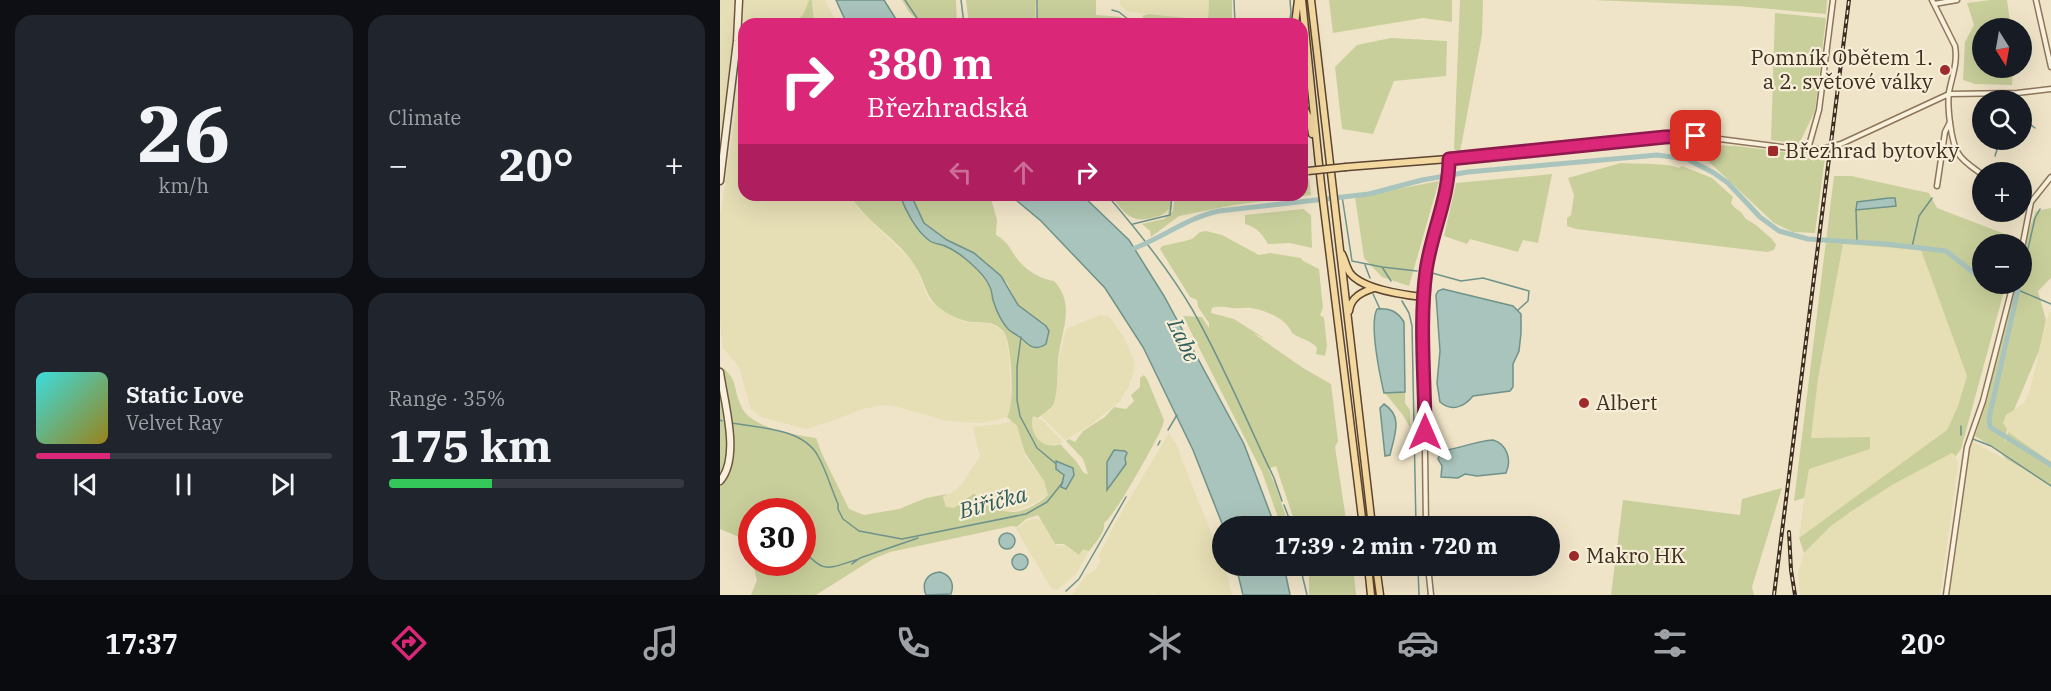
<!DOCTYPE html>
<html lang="en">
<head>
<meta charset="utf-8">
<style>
	:root { --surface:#171b24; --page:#20242c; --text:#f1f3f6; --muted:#9ea1a6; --line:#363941; --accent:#db2777 }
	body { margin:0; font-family:"IBM Plex Serif",serif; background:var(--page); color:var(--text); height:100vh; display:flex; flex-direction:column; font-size:22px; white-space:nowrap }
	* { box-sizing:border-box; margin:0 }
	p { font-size:20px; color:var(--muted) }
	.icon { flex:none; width:33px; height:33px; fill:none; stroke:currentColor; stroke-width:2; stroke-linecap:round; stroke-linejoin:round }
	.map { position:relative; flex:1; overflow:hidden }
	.details { display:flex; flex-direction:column; gap:15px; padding:15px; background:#0d0f14; width:720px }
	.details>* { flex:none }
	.top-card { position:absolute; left:18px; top:18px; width:570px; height:183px; border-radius:18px; box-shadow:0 6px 24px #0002; background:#db2777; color:#fff; overflow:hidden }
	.needle { width:39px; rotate:169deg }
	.controls { position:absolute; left:1252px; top:18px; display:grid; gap:12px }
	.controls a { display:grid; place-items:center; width:60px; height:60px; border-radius:50%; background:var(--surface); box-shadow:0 6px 24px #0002; font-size:30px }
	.speed { position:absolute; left:18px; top:498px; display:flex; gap:12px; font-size:30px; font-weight:700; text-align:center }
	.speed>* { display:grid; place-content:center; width:78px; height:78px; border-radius:50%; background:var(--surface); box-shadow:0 6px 24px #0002; line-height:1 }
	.speed .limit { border:9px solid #d22; background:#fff; color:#111 }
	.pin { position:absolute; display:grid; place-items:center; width:51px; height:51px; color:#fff; margin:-26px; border-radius:12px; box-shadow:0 3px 9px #0006 }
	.me { position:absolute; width:66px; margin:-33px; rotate:0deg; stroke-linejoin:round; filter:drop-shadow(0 0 4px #0008) }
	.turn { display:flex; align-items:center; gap:21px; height:126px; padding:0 30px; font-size:27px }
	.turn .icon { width:78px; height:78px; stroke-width:2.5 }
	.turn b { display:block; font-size:42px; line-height:51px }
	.lanes { display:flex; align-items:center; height:57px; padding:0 30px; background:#0003; justify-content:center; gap:30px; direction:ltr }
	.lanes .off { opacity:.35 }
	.big { font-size:45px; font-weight:800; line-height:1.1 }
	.details .widget { flex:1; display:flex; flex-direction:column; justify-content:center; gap:9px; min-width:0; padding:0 21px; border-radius:18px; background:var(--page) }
	.details .dial { align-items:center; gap:0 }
	.dial b { font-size:78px; line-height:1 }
	.song { display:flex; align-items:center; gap:18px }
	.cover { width:72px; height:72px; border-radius:9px; background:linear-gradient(135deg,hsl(180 70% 55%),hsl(50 70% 35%)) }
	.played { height:6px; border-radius:3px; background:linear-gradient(90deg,var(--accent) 25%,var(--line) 25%) }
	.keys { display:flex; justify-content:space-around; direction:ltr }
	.heat { display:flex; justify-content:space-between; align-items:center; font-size:33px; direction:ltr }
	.charge { height:9px; border-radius:4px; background:linear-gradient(90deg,#34c759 35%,var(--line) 0) }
	.details .tiles { flex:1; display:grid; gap:15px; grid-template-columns:repeat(2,1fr) }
	.trip { position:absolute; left:492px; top:516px; width:348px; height:60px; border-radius:30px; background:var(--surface); box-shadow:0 6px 24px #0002; font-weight:800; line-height:60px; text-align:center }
	.tabs { display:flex; height:96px; justify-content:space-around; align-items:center; background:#090b0e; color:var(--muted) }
	.tabs .icon { width:42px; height:42px }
	.tabs .on { color:var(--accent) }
	.tabs b { font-size:27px; color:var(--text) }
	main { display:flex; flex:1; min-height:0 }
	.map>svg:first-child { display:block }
	.farmland { fill:#e6deb5 }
	.green { fill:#c9cf9b; fill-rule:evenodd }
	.water { fill:#a9c4bc; stroke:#6f938a; stroke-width:1.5 }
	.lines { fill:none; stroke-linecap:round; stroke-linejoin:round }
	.stream { stroke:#6f938a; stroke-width:1.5 }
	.canal { stroke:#a9c4bc; stroke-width:5 }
	.street-casing { stroke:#8d765c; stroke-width:7 }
	.secondary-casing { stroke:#6f573f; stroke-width:9 }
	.primary-casing { stroke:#5b4430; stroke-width:9 }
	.street { stroke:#faf1dc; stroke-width:4 }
	.secondary { stroke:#faf1dc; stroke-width:6 }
	.primary { stroke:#f3d9a0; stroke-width:6 }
	.rail-casing { stroke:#3d2e20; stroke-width:4 }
	.rail { stroke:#f7eed8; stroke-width:1.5; stroke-dasharray:4.5; stroke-linecap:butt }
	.primary-bridge-casing { stroke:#5b4430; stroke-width:9; stroke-linecap:butt }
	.primary-bridge { stroke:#f3d9a0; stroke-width:6 }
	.route-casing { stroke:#8e194d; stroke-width:15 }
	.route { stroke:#db2777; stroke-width:10 }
	.poi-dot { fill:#9e2a2b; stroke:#f7eed8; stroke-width:2 }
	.labels { text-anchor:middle; stroke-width:4.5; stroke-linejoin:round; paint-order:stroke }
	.poi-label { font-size:21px; fill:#3d2e20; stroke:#f7eed8; text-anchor:start }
	.water-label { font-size:22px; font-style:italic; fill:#2f5d5a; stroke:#f7eed8 }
</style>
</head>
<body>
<main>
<section class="details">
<div class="tiles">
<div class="widget dial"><b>26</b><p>km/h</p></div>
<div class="widget"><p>Climate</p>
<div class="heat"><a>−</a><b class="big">20°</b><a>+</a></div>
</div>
<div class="widget">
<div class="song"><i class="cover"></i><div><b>Static Love</b><p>Velvet Ray</p></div></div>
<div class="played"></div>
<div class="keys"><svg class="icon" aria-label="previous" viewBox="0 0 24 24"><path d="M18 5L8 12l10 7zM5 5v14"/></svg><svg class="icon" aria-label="pause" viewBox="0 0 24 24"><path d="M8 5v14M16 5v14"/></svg><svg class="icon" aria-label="next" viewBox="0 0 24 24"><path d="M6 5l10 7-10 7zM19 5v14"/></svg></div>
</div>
<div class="widget"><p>Range · 35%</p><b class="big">175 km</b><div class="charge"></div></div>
</div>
</section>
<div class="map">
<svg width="1331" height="595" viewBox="0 0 1331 595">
	<rect width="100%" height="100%" fill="#f0e4c8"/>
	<path class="farmland" d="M 0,0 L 15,0 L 15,4 L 14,37 L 0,143 Z
		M 23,0 L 89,0 L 83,15 L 73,24 L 24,24 L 24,45 Z
		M 92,0 L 105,0 L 117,24 L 94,24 Z
		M 400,0 L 489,0 L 488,20 L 409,12 L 400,6 Z
		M 24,57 L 24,195 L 130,195 L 138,209 L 188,257 L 196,267 L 209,300 L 215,305 L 235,318 L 245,322 L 266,323 L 275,326 L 285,333 L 289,354 L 291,411 L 289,416 L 278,420 L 259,423 L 227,421 L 178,407 L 163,405 L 143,409 L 106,423 L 86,429 L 41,417 L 31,409 L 19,367 L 3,348 L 0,322 L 0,216 Z
		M 1123,244 L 1201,250 L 1247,376 L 1238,406 L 1227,430 L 1079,538 L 1088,469 L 1150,437 L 1091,438 L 1098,379 Z
		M 1329,312 L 1331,312 L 1331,462 L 1298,439 L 1288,432 L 1283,423 L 1286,415 L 1304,403 L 1309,393 Z
		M 380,315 L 387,316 L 391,319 L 403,336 L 415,362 L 413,375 L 408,388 L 400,401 L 372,424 L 345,440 L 320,415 L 330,410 L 335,400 L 339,359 L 346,329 Z
		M 313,416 L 322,420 L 343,442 L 330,446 L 322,444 L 313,432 L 311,424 Z
		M 292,421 L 299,429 L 305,456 L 324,481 L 328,495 L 313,504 L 287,513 L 277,503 L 265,506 L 256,493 L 253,492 L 236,507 L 231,509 L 226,507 L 223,500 L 225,495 L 233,492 L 242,484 L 260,456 L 253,427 L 281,424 Z
		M 449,433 L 459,449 L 460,455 L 502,560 L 502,566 L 505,566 L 512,595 L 436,595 L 428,590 L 434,595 L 352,595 L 366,575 L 375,570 L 378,566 L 381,560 L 378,557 L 394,525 Z
		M 1252,441 L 1331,485 L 1331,595 L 1228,595 L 1249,442 Z
		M 1232,453 L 1236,456 L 1238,465 L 1220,595 L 1080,595 L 1078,573 L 1084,553 L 1111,526 L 1165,489 Z
		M 317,519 L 321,521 L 335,545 L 346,546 L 359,555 L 363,548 L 369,551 L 356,574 L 337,590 L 331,588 L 328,583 L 296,529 L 309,520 Z"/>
	<path class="green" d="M 89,0 L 92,0 L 94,24 L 73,24 L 83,15 Z
		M 182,0 L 236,0 L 237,24 L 201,24 L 189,12 Z
		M 246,0 L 316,0 L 315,24 L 249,24 Z
		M 318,0 L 376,0 L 376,15 L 401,17 L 409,24 L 317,24 Z
		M 489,0 L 512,0 L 512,24 L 429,24 L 422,16 L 428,14 L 488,20 Z
		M 609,0 L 732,0 L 732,22 L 703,18 L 613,33 Z
		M 740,0 L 763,0 L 762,35 L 740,152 L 734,149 Z
		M 873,0 L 1107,0 L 1106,14 L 1017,6 Z
		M 1271,0 L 1287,0 L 1291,28 L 1263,28 L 1263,68 L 1293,68 L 1292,85 L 1255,84 L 1243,80 L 1245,42 L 1254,25 L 1247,3 Z
		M 1055,13 L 1106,18 L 1095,111 L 1079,144 L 1051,140 Z
		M 671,38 L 727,41 L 726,76 L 674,81 L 653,134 L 622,129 L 615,67 L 637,45 Z
		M 970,144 L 1017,146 L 1105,157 L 1095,233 L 1073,232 L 1054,223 Z
		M 901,163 C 915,164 949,163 959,168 L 962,166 L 992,178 L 1013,197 L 1011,203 L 1015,208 L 1021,212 L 1026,219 L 1036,225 L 1052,239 L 1056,245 L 1054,250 L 1047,252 L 856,229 L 847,226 L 847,218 L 851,215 L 854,195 L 848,178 Z
		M 832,174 L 818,243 L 803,240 L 798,252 L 750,239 L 747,244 L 724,236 L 736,183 Z
		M 1114,176 L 1131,176 L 1209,193 L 1217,208 L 1298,239 L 1297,244 L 1263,244 L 1263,284 L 1286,284 L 1241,449 L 1236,456 L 1232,453 L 1172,485 L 1132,511 L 1111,526 L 1084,553 L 1079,538 L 1227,430 L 1238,406 L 1247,376 L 1201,250 L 1123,244 L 1098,379 L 1091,438 L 1150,437 L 1150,449 L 1089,469 L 1084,498 L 1074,501 ZM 1169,198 L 1159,207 L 1136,210 L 1138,202 Z
		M 589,179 L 591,195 L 514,205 L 459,216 L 431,237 L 430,231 L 422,224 L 444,219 L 450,214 L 448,214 L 449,209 C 443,216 437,217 428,219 C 408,222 402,209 390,195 L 453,195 L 451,213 L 453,211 L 455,195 L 582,195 L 582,180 Z
		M 719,181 L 689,286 L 662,277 L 644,258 L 635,197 Z
		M 130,195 L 180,195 L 193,222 L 210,241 L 226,246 L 237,252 L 252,264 L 262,276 L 270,287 L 273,300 L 283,323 L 307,345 L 320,348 L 326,344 L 329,331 L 326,326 L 298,305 L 287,283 L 255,253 L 227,240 L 204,223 L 191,195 L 270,195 L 277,220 L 276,235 C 289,242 290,250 298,260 C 307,271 321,279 334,281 C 357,305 340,333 338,361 C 337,374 338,390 334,403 C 331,410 322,414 318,418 L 313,416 C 308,433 322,451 340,444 L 356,461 L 364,473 L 368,474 L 363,459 L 346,441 L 349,439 L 355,442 L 363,431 L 385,417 L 394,407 L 406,409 L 414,401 L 411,395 L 420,387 L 420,378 L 424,375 L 427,379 L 444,420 L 443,425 C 437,440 395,516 384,523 C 386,532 375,543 369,551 L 363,549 L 359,555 L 344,544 L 335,544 L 318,515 L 306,519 L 297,527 L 292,526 L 170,552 L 153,559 L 96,595 L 31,595 L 37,580 L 29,550 L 19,537 L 0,529 L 0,366 C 18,378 13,388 21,406 C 30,428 75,435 96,438 L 102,454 L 129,509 L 144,515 L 179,509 L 206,498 L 227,494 L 223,497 L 226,507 L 234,508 L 254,493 L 265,506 L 279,503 L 283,511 C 300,515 316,506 328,495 L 324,481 L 305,453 L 297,426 L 287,417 C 295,408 292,343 284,332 C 274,319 259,324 246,321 C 236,319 224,312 217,306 C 205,295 204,279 195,266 C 178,238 146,223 130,195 ZM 396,451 L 402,452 L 389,489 L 386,488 L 388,482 L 387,462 ZM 338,461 C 358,470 357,471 346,489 L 341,487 L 344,475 L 341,471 ZM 48,505 L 63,511 L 82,512 L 83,530 L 85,533 L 82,562 L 32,562 L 32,512 L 35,511 L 38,507 Z
		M 1331,208 L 1331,278 L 1318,291 L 1326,320 L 1319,351 L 1294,410 L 1286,415 L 1283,423 L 1287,429 L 1284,444 L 1288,432 L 1331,462 L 1331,485 L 1286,459 L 1281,453 L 1255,436 L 1267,400 L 1293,284 L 1302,284 L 1302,248 L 1316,211 Z
		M 583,209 L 591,215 L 592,248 L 570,243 L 548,244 C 542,234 538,228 525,224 L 525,215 Z
		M 486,231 L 502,235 L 539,255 L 550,253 L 581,258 L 583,261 L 599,269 L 603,308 L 600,315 L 604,318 L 607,346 L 605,356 L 596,354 L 597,348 C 591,340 580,339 572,333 C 567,319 545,310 531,308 C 525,307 518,309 512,308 C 504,307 499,306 492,308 L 491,313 L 514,319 L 547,340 L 533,333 L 583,368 L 611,384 L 618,441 L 615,447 L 627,526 L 576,526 L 556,466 L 548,469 L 556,486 L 569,526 L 561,526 L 542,472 L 463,316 L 482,317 L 489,328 L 489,323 L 478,307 L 477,300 L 470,297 L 440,249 L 442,246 L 465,241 L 472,239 L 480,232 Z
		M 685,392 L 685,403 L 690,410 L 690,427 L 682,414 L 665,393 Z
		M 1062,488 L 1032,587 L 1034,595 L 891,595 L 903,500 L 1020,515 L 1022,499 Z
		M 589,566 L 623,566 L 624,567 L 625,566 L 633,566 L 636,595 L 589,595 Z"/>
	<path class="water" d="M 116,0 L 164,0 L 179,24 L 127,24 Z
		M 180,195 L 191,195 L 204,223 L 227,240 L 254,253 L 281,276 L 298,305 L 326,326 L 329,331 L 326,344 C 316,351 310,347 302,339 C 298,335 292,333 288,329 C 281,321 276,310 273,300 C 272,296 272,291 270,287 C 264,273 241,253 227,247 C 222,244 214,244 210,241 C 196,231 185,210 180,195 Z
		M 290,195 L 362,195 L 409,240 L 444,296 L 524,444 L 555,526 L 503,526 L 473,450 L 423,347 L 385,288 L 321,221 Z
		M 1169,198 L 1175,198 L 1176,206 L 1136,210 L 1137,202 Z
		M 723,289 L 793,306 L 801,314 L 801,333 L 799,351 L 793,364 L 793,387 L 790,391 L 753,396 C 744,407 732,412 720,402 L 717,383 L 720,351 L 716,295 L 718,291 Z
		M 657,309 C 670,308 677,311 684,322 L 685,392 L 664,393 C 660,376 649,324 657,309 Z
		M 664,404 C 684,417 674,436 670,455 L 665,456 L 660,408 Z
		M 773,440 C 787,444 792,460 786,473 L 757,476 L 745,474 L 738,478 L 721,477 L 722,466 L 718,459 L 721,451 C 739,449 755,441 773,440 Z
		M 394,450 L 405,451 L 407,453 L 405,458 L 406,464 L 387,490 L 387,462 Z
		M 336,461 L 353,468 L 354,475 L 346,489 L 341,487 L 344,475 L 336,469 Z
		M279 541a8 8 0 1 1 16 0a8 8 0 1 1-16 0Z
		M292 562a8 8 0 1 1 16 0a8 8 0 1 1-16 0Z
		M 516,566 L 564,566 L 570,595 L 523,595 Z
		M 220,572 C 230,575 235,583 231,594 L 206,595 C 201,583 207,573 220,572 Z"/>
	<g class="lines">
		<path class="stream" d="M 185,0 L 201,24
			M 241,0 L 244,24
			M 514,0 L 515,24
			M 392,10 L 399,12 L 414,24
			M 317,24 L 317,0
			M 569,24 L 571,13 L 570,0
			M 1302,118 L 1315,128
			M 1275,156 L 1280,140
			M 387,195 C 418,231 448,268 472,309 C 503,363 527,422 554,478 L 562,501
			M 622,196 L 632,261 L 662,267 L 671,281
			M 1136,210 L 1137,242
			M 413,224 L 450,215 L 452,195
			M 1192,247 L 1199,216 L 1212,198
			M 645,265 L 650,278
			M 662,267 L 697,271
			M 712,273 L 741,281 L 763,278 L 809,291 L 808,301 L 798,310
			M 1302,275 L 1315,218 L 1320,209
			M 1300,284 L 1298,290 L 1331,304
			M 653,294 L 660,309
			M 682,301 L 689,313 L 692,326 L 696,526
			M 301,337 L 297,367 L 297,400 L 300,416 L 317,448 L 335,463
			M 0,420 L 2,421
			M 12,423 C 39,428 83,428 98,456 C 106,470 111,488 118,504 L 118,509 L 123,519 L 139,531 L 182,539 L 306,514 L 327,502 L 343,482
			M 448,430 L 457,415
			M 1241,435 L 1241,426
			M 1253,439 L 1271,446 L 1331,486
			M 438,445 L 440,441
			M 564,505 L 572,526
			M 82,549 C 105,575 108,568 139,559
			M 132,564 L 140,558 L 198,538
			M 580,566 L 587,595
			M 698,569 L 699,595
			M 346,591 L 359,579 L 406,497"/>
		<path class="canal" d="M 410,250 C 441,239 466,218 499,211 L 649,194 L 702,180 L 748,172 L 937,155 L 967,159 L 994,173 L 1008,183 L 1040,217 L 1059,231 L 1088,239 L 1166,244 L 1226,251 L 1263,280
			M 1269,284 L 1286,291 L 1298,290 L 1269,418 L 1270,427 L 1331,465"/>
		<g class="street-casing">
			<path id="street" d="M 1212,0 L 1235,46 C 1238,63 1232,76 1229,92 C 1227,106 1231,142 1238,153 C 1243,162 1255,169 1263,175
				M 1316,0 L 1331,67
				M 1214,4 L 1237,0
				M 1088,149 L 1099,110 L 1113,0
				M 1217,186 L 1225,132 L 1230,122
				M 1302,198 L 1311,202
				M 1302,248 L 1311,202 L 1331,177
				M 706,526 L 703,297 C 704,288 705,278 706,269 C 713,232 729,197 728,159 L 946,137 L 976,136 L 1077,149 L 1102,149 L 1121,144 L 1229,94 L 1297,93 L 1331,89
				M 708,566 L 711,595
				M 1226,595 L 1247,447 L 1263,401 L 1293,284"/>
		</g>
		<g class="secondary-casing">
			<path id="secondary" d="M 0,181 L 17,41 L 19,0
				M 0,372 C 4,402 21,457 0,481"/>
		</g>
		<g class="primary-casing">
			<path id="primary" d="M 582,0 L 601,184 L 643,526
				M 591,0 L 652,526
				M 575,24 L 578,0
				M 582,104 L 590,120 L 592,134
				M 626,167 L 728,159
				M 622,254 C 625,260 626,267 630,273 C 642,289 684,295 703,297
				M 629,311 C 631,297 642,292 654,288
				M 648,566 L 651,595
				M 656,566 L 660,595"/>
		</g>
		<use href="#street" class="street"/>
		<use href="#secondary" class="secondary"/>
		<use href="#primary" class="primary"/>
		<g class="rail-casing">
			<path id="rail" d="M 1069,532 L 1071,570 L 1075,595
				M 1054,595 L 1129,0"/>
		</g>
		<use href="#rail" class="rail"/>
		<g class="primary-bridge-casing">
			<path id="primary-bridge" d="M 588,171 L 626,167"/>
		</g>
		<use href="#primary-bridge" class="primary-bridge"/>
	</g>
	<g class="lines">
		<g class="route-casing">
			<path id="route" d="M 705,432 C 705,380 699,323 706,271 C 711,233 729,199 729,159 L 945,137 L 976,136"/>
		</g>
		<use href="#route" class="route"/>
	</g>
	<g class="poi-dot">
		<circle cx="1225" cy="70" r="6"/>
		<rect x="1047" y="145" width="12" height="12" rx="3"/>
		<circle cx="864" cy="403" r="6"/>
		<circle cx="854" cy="556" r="6"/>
	</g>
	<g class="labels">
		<g class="poi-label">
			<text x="1213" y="65" text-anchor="end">Pomník Obětem 1.<tspan x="1213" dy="24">a 2. světové války</tspan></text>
			<text x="1065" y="158">Březhrad bytovky</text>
			<text x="876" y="410">Albert</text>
			<text x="866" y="563">Makro HK</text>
		</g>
		<g class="water-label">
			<text transform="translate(464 340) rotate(64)" y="8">Labe</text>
			<text transform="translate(273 502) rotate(-15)" y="8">Biřička</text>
		</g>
	</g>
</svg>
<div class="controls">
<a><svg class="needle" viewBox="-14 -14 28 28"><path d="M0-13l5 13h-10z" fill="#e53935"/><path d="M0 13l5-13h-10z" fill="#9ea1a6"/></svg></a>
<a><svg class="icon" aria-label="search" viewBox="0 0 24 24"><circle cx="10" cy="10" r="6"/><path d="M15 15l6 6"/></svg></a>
<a>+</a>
<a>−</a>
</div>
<div class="speed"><div class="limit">30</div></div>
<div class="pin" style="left:976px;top:136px;background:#d93025"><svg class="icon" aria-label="arrive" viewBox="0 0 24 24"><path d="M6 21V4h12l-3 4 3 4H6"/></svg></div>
<svg class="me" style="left:705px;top:432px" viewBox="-20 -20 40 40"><path d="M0-17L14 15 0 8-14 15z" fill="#db2777" stroke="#fff" stroke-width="4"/></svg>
<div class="trip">17:39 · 2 min · 720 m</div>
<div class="top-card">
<div class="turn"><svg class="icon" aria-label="right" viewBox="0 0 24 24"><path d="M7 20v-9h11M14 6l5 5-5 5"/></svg><div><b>380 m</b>Březhradská</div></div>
<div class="lanes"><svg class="icon off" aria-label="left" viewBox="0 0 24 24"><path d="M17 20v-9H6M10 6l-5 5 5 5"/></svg><svg class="icon off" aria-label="ahead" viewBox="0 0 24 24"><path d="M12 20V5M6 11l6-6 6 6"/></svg><svg class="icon" aria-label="right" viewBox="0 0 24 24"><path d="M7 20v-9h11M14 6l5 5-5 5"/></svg></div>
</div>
</div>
</main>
<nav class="tabs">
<b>17:37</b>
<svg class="icon on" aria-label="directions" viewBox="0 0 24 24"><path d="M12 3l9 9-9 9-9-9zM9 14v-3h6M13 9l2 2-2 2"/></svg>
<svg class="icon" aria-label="music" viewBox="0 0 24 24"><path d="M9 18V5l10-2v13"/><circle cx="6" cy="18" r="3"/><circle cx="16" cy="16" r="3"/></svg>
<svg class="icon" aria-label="phone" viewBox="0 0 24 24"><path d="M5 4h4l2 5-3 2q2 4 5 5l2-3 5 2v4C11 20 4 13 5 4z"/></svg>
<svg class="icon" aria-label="climate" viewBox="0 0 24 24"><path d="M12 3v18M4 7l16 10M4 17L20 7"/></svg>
<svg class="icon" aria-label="car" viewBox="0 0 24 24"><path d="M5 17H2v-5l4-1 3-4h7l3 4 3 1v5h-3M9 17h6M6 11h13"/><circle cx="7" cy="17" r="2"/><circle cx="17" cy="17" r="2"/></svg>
<svg class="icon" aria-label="filters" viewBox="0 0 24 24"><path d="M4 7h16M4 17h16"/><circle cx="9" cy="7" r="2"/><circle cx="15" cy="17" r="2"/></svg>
<b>20°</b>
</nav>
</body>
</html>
